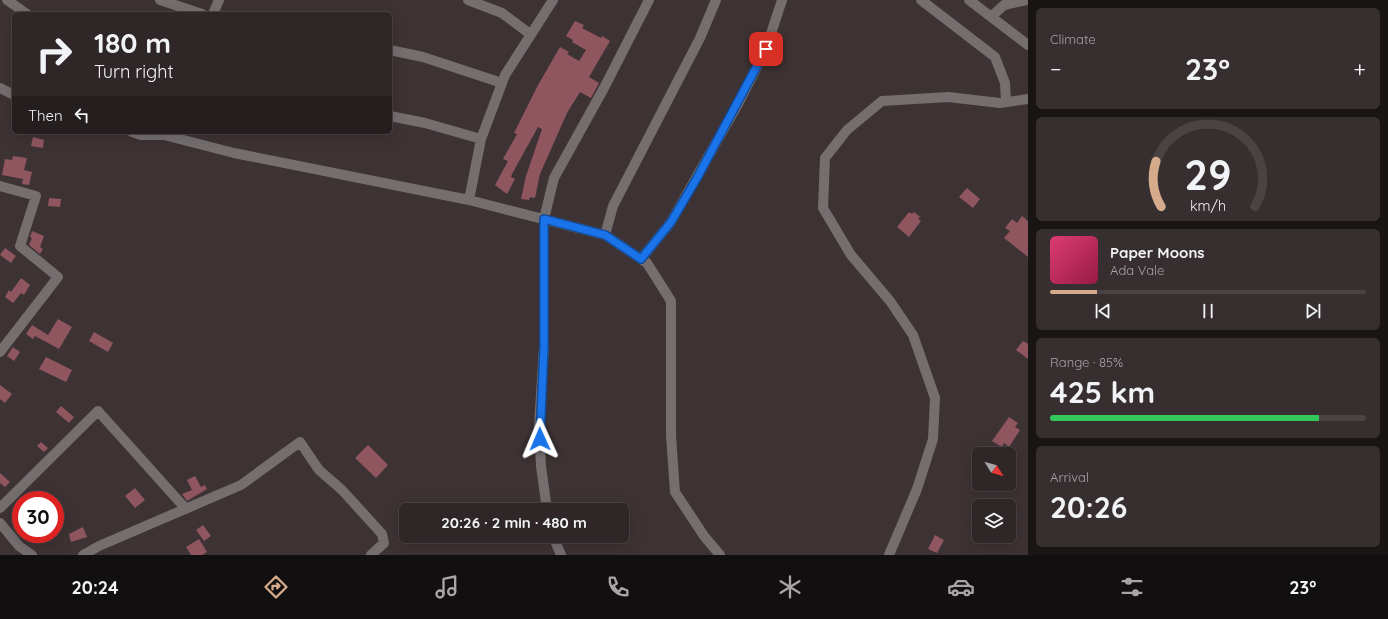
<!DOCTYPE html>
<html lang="en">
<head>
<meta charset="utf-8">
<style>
	:root { --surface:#2e2627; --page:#362e2f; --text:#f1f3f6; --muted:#a7a5a7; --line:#494344; --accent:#d6ab8b }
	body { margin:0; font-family:Quicksand,sans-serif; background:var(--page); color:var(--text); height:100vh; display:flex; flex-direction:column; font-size:15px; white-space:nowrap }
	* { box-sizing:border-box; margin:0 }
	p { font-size:13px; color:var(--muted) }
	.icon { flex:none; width:22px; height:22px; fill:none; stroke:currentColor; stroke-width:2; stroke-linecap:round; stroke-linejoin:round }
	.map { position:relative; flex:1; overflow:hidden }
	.sheet { display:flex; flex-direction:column; gap:8px; padding:8px; background:#191515; width:360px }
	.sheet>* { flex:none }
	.banner { position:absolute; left:12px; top:12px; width:380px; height:122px; border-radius:6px; box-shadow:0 4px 16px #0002,0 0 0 1px var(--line); background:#2e2627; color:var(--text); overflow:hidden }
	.needle { width:26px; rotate:127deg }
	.buttons { position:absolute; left:972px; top:447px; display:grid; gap:8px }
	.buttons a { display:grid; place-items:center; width:44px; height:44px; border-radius:6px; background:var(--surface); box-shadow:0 4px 16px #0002,0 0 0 1px var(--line); font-size:20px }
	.speed { position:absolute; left:12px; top:491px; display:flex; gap:8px; font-size:20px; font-weight:700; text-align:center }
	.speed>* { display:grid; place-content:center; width:52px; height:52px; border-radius:50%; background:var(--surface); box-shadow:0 4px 16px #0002,0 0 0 1px var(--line); line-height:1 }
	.speed .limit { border:6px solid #d22; background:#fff; color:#111 }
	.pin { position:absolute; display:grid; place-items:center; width:34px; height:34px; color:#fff; margin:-17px; border-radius:8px; box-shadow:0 2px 6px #0006 }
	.me { position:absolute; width:44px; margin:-22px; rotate:359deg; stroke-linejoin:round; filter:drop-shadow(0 0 3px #0008) }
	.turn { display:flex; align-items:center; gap:14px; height:84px; padding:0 16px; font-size:18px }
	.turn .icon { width:52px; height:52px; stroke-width:2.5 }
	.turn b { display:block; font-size:28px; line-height:34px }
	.then { display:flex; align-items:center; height:38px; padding:0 16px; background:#0003; gap:8px; font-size:15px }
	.big { font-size:30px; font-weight:800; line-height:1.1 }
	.sheet .widget { flex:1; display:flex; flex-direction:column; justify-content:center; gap:6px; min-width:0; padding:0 14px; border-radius:6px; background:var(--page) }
	.sheet .dial { align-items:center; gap:0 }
	.dial svg { height:104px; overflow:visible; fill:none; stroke:var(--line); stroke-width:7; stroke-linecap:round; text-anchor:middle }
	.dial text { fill:var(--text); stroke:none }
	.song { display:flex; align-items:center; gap:12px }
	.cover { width:48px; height:48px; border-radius:6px; background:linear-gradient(135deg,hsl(340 70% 55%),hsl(340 70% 35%)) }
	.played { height:4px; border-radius:2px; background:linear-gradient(90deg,var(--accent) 15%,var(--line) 15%) }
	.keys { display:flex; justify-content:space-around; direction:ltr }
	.heat { display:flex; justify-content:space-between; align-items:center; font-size:22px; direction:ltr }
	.charge { height:6px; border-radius:3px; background:linear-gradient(90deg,#34c759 85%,var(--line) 0) }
	.trip { position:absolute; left:399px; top:503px; width:230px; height:40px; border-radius:6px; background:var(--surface); box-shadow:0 4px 16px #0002,0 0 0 1px var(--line); font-weight:800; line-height:40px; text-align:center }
	.tab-bar { display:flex; height:64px; justify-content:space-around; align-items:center; background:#120f10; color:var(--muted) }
	.tab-bar .icon { width:28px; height:28px }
	.tab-bar .current { color:var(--accent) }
	.tab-bar b { font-size:18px; color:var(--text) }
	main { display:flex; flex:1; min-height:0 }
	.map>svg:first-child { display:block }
	.building { fill:#905660 }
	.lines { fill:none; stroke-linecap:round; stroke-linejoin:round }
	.minor { stroke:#746e6f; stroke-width:10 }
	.route-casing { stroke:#114b97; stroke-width:10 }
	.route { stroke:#1a73e8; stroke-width:7 }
</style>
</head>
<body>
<main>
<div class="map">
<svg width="1028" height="555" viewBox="0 0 1028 555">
	<rect width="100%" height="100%" fill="#3d3234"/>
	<path class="building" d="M 575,21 L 584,25 L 582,28 L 601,38 L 602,36 L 610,41 L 589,77 L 599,83 L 591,98 L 580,92 L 567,113 L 540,174 L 535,198 L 530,197 L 529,200 L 521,199 L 526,176 L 542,129 L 538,127 L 512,174 L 511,177 L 515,179 L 507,194 L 495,185 L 508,161 L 503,159 L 517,134 L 514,133 L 538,85 L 560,47 L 569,52 L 567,54 L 579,61 L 586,50 L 572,42 L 573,40 L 566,36 Z
		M 33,137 L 44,140 L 43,148 L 31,146 Z
		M 13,156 L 27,158 L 24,170 L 32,172 L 29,185 L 22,184 L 23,179 L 2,175 L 5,159 L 12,160 Z
		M 967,188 L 980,199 L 973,208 L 959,197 Z
		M 49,198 L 61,199 L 60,207 L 48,206 Z
		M 909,212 L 912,214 L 914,212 L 920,217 L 918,219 L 921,221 L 909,237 L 897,227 Z
		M 1022,216 L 1028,221 L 1028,257 L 1004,238 L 1010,231 L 1005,228 L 1012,219 L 1017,223 Z
		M 32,231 L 44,236 L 40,247 L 43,249 L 40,254 L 29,245 L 32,238 L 30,237 Z
		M 5,248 L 16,256 L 11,263 L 0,255 Z
		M 21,278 L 30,285 L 24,295 L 21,293 L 13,303 L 5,297 L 9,290 L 11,292 Z
		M 58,319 L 72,327 L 59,349 L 35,336 L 33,339 L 26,334 L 32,325 L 48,335 Z
		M 94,332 L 113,343 L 108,352 L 89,341 Z
		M 1023,341 L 1028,344 L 1028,359 L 1016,350 Z
		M 13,347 L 20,352 L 14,361 L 7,356 Z
		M 46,357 L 72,370 L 66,382 L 39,369 Z
		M 0,385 L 12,394 L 5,403 L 0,399 Z
		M 61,406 L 74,417 L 69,423 L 56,412 Z
		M 1009,417 L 1018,423 L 1015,427 L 1020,430 L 1009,447 L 1004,443 L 1002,447 L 992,441 Z
		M 41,442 L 48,448 L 44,452 L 37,446 Z
		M 368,445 L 388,465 L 376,478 L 355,458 Z
		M 0,473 L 10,482 L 5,487 L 0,483 Z
		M 195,476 L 201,487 L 205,485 L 207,489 L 187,501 L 182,494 L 192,490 L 187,480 Z
		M 135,488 L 145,500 L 135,508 L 125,496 Z
		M 203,525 L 211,536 L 204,541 L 196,530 Z
		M 83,527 L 87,537 L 71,542 L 69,534 Z
		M 935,535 L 944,540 L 937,553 L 928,549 Z
		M 199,539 L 207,552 L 202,555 L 191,555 L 186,547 Z"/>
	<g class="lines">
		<path class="minor" d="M 7,0 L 27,14
			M 160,0 L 202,14
			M 468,0 L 502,13 L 530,34
			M 921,0 L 995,57 L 1005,83 L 1006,102
			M 969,0 L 1028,45
			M 213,14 L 219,0
			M 992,16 L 1004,5 L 1026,0
			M 390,50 L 423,57 L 502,83
			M 0,88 L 14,95
			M 390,116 L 425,123 L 481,139
			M 132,132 L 141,135 L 164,135 L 165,132
			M 164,135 L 234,153 L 469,200 L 481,139 L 505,75 L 553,0
			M 0,186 L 36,196 L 20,246 L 58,277 L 0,352
			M 469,200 L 605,235 L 647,263 L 671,301 L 671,436 L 675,492 L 704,536 L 720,555
			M 605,235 L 613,206 L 700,38 L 716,0
			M 641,259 L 671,222 L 738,104 L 766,49 L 782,0
			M 0,508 L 98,411 L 186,509
			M 547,510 L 541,466 L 539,426 L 544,347 L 544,219 L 554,178 L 604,88 L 649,0
			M 0,523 L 19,546 L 32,555
			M 553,536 L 561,555
			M 83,555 L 99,546 L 241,485 L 300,442 L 319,470 L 342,490 L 382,534 L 384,543 L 371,555
			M 889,555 L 917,489 L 933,439 L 935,398 L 913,335 L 890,301 L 851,255 L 823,208 L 825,158 L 847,130 L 882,101 L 948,97 L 1000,103 L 1028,99"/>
	</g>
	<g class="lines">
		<g class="route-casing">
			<path id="route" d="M 540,439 L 544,347 L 544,219 L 605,235 L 641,259 L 671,222 L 697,178 L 766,49"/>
		</g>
		<use href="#route" class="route"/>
	</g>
</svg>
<div class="buttons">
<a><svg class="needle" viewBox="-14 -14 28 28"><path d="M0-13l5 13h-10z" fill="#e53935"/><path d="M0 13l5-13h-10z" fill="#a7a5a7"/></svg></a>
<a><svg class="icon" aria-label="layers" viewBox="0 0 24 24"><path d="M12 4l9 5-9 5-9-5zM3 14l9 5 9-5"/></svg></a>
</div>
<div class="speed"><div class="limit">30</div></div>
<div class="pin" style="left:766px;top:49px;background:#d93025"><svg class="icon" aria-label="arrive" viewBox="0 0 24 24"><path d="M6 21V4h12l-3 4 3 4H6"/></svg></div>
<svg class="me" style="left:540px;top:439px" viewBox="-20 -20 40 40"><path d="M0-17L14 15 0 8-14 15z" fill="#1a73e8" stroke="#fff" stroke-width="4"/></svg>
<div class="trip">20:26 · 2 min · 480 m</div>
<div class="banner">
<div class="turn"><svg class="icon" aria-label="right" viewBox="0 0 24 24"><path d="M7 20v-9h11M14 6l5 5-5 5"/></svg><div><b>180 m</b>Turn right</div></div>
<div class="then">Then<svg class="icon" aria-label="left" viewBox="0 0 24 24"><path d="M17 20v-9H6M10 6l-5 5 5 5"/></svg></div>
</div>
</div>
<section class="sheet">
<div class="widget"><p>Climate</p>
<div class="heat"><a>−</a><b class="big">23°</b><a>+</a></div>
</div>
<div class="widget dial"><svg viewBox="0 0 100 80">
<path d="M14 69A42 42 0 1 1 86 69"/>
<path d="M14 69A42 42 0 0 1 10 34" stroke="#d6ab8b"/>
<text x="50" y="56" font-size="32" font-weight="700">29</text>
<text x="50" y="72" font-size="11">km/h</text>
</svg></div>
<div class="widget">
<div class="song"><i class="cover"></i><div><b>Paper Moons</b><p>Ada Vale</p></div></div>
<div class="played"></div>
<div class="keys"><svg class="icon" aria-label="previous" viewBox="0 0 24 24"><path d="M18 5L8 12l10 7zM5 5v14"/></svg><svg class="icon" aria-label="pause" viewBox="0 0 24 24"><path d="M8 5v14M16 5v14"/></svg><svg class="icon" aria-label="next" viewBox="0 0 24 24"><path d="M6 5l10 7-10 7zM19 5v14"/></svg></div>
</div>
<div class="widget"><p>Range · 85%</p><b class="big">425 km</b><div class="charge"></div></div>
<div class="widget"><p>Arrival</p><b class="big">20:26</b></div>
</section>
</main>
<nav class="tab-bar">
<b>20:24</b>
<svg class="icon current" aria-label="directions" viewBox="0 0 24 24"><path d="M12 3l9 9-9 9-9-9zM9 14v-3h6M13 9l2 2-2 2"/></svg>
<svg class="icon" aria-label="music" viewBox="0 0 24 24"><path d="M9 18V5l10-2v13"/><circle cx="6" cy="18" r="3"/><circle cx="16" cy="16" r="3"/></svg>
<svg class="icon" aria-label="phone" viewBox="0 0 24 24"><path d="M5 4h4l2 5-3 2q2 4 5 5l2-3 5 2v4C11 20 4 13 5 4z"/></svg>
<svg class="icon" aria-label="climate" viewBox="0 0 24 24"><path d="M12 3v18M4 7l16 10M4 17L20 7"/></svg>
<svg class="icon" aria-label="car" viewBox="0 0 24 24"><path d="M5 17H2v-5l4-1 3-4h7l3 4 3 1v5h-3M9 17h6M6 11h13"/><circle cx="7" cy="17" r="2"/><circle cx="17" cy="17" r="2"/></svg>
<svg class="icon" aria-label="filters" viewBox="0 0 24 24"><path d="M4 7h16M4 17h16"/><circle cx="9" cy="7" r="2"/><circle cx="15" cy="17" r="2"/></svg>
<b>23°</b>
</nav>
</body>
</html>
